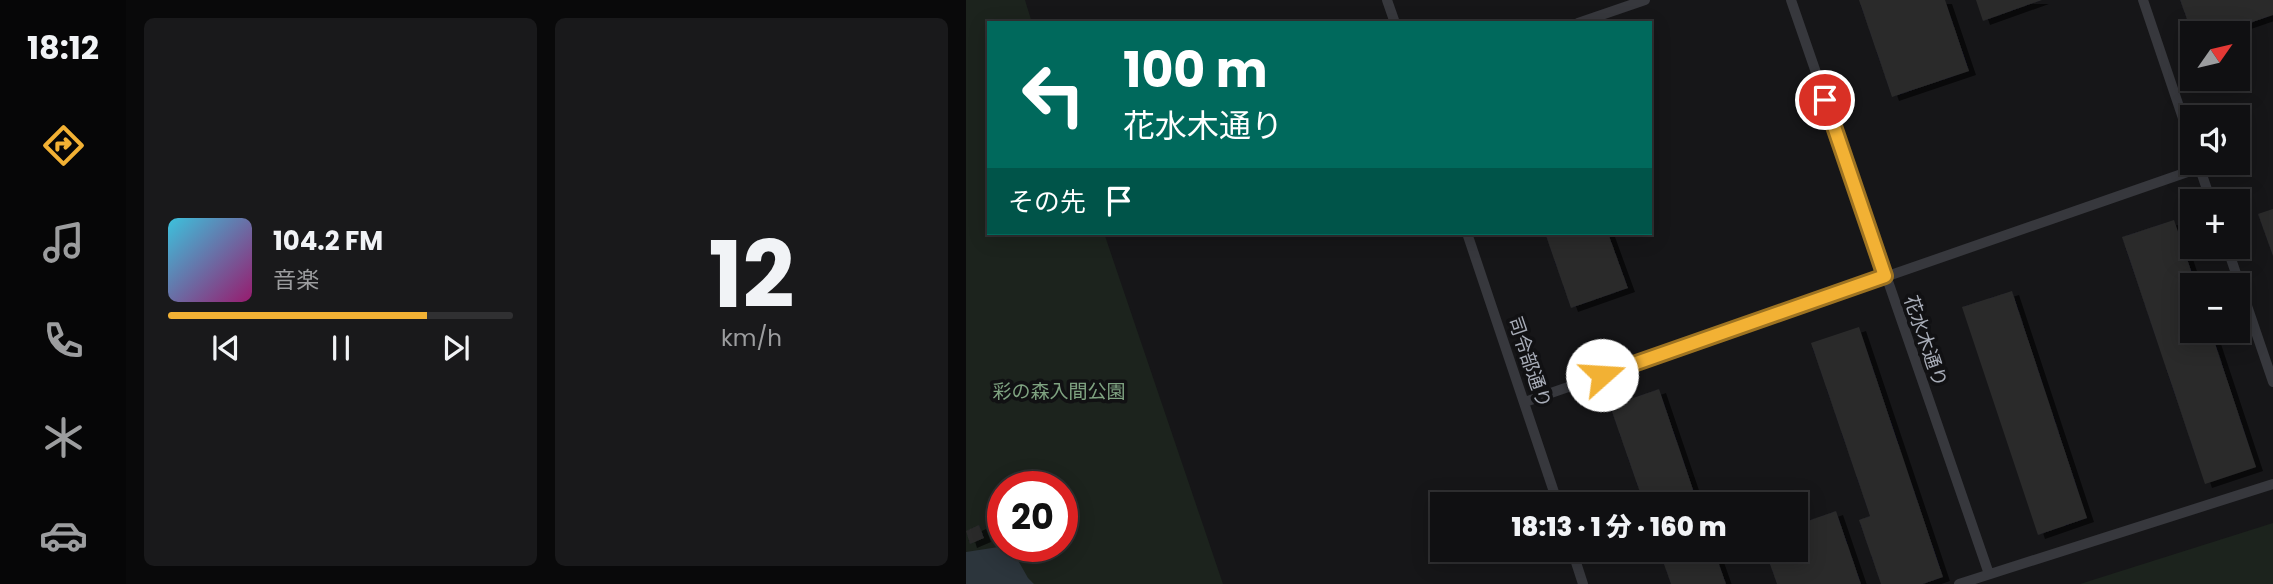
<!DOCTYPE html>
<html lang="ja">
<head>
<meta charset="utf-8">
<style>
	:root { --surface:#101012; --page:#19191b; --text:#f1f3f6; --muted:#9c9d9f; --line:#303032; --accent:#f2b134 }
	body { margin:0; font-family:Poppins,"Noto Sans JP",sans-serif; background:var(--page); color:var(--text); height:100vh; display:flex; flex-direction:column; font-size:26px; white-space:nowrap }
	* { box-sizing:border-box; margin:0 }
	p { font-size:23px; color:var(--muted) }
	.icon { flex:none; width:38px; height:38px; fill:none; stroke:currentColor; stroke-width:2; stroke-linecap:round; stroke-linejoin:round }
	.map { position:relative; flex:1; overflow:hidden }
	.drawer { display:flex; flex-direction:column; gap:18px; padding:18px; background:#09090a; width:840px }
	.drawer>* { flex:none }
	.banner { position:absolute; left:21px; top:21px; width:665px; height:214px; border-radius:0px; box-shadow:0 4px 18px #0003,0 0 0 2px var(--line); background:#00695c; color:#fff; overflow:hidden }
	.needle { width:46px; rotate:56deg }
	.tools { position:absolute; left:1214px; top:21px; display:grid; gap:14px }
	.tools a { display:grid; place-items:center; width:70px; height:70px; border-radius:0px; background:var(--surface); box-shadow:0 4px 18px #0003,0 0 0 2px var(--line); font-size:35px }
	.speed { position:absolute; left:21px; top:471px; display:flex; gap:14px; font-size:35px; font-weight:700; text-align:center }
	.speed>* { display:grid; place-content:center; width:91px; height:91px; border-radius:50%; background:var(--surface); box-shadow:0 4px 18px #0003,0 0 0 2px var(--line); line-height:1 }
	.speed .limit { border:10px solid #d22; background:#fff; color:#111 }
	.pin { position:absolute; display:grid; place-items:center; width:60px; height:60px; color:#fff; margin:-30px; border:4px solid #fff; border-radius:50%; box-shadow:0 2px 7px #0007 }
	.me { position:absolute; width:77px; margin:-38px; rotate:71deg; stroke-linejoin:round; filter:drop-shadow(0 0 5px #0008) }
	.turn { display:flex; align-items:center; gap:24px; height:147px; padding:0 21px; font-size:32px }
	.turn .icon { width:91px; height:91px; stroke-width:2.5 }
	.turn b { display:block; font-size:49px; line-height:60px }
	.then { display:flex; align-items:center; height:66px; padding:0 21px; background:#0003; gap:14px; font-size:26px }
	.drawer .widget { flex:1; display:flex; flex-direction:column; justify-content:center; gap:10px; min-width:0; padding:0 24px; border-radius:10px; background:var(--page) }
	.drawer .dial { align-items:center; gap:0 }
	.dial b { font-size:91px; line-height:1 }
	.song { display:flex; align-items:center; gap:21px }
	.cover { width:84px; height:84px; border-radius:10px; background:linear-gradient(135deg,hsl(190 70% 55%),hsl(320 70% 35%)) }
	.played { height:7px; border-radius:4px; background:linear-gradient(90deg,var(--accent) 75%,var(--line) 75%) }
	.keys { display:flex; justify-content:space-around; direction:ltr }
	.drawer .tiles { flex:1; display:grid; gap:18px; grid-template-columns:repeat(2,1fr) }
	.trip { position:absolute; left:464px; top:492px; width:378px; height:70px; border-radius:0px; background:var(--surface); box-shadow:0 4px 18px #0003,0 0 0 2px var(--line); font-weight:800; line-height:70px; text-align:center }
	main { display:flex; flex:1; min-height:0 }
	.tabs { display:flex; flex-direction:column; width:126px; justify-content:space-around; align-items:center; background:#060607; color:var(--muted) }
	.tabs .icon { width:49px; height:49px }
	.tabs .active { color:var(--accent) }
	.tabs b { font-size:32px; color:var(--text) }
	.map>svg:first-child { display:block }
	.green { fill:#1c231d; fill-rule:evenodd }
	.water { fill:#2c353c }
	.building { fill:#29292c; filter:url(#shadow) }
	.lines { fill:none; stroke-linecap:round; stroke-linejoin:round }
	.lane { stroke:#37383d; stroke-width:10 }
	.route-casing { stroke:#9d7322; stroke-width:18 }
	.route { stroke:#f2b134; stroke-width:12 }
	.labels { text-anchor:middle; stroke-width:7; stroke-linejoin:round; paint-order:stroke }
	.street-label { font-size:19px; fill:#a8adb8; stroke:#111113 }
	.park-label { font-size:19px; fill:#7fa381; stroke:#111113 }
</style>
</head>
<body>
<main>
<nav class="tabs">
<b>18:12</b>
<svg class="icon active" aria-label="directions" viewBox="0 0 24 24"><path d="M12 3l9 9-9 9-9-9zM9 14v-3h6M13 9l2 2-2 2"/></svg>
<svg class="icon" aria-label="music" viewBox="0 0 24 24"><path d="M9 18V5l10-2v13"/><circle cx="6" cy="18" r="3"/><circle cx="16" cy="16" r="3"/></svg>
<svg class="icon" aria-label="phone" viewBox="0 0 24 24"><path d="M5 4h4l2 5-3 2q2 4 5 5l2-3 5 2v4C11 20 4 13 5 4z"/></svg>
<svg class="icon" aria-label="climate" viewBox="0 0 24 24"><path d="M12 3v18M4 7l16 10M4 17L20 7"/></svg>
<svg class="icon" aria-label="car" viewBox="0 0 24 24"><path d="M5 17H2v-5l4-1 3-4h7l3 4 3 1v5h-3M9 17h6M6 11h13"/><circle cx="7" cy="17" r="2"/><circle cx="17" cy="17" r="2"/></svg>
</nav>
<section class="drawer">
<div class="tiles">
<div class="widget">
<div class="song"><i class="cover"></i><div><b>104.2 FM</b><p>音楽</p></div></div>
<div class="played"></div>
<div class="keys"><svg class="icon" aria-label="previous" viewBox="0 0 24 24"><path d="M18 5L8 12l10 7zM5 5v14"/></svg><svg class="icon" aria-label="pause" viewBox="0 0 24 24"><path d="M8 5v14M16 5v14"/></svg><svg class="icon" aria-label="next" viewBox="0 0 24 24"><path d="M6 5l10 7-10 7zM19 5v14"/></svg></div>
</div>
<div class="widget dial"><b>12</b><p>km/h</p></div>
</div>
</section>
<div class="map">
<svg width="1307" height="584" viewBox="0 0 1307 584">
	<defs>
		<filter id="shadow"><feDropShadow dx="7" dy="4" stdDeviation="0" flood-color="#0009"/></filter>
	</defs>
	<rect width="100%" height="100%" fill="#161618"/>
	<path class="green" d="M 0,0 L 59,0 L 66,23 L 23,23 L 23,233 L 138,233 L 257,584 L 0,584 ZM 37,486 L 96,486 L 96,546 L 37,546 Z
		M 1307,523 L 1307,584 L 1114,584 Z"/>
	<path class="water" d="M 39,546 L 45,548 L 62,578 L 68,584 L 0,584 L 0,552 Z"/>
	<path class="building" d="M 893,0 L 979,0 L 1003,71 L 926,97 Z
		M 1010,0 L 1076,0 L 1017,21 Z
		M 1214,0 L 1307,0 L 1307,15 L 1255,33 L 1226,33 Z
		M 1307,209 L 1307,256 L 1292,214 Z
		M 1208,220 L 1230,285 L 1227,285 L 1227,331 L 1245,331 L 1290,467 L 1239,484 L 1156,237 Z
		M 579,233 L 642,233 L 662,288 L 605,308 Z
		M 1046,291 L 1121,518 L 1072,535 L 996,307 Z
		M 893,327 L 977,577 L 957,584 L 915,584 L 893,520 L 904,516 L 845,343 Z
		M 693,389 L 732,504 L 678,504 L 644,406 Z
		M 870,511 L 895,584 L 811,584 L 799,550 L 830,550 L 830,525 Z
		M 13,525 L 18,538 L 4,544 L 0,531 Z
		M 693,550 L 748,550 L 760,584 L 705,584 Z"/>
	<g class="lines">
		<path class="lane" d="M 421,0 L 429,23
			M 825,0 L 1023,574
			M 1177,0 L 1227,148
			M 612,23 L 679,0
			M 1232,163 L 1245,201
			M 501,233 L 592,504
			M 1261,247 L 1307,382
			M 559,402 L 1233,168
			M 606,550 L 617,584
			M 993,584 L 1307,484"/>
	</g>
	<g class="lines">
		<g class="route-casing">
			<path id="route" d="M 636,375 L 919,276 L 859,100"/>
		</g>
		<use href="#route" class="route"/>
	</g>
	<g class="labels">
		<g class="street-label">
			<text transform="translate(960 341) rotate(71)" y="7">花水木通り</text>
			<text transform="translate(564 362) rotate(71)" y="7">司令部通り</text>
		</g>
		<g class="park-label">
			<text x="93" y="398">彩の森入間公園</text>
		</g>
	</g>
</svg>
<div class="tools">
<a><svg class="needle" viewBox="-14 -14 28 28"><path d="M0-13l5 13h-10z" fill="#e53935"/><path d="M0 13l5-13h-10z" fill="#9c9d9f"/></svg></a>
<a><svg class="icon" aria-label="sound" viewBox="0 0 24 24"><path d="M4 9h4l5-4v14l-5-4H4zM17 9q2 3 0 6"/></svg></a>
<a>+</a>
<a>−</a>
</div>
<div class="speed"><div class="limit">20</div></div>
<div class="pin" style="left:859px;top:100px;background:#d93025"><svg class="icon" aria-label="arrive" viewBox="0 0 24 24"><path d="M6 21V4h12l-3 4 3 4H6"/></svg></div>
<svg class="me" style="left:636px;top:375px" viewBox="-20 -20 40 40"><circle r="19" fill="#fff"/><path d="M0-13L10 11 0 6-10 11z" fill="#f2b134"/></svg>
<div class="trip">18:13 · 1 分 · 160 m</div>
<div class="banner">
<div class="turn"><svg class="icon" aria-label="left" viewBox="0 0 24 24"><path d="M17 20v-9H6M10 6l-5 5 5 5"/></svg><div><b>100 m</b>花水木通り</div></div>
<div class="then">その先<svg class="icon" aria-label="arrive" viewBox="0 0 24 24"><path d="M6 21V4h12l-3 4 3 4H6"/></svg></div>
</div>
</div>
</main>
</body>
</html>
